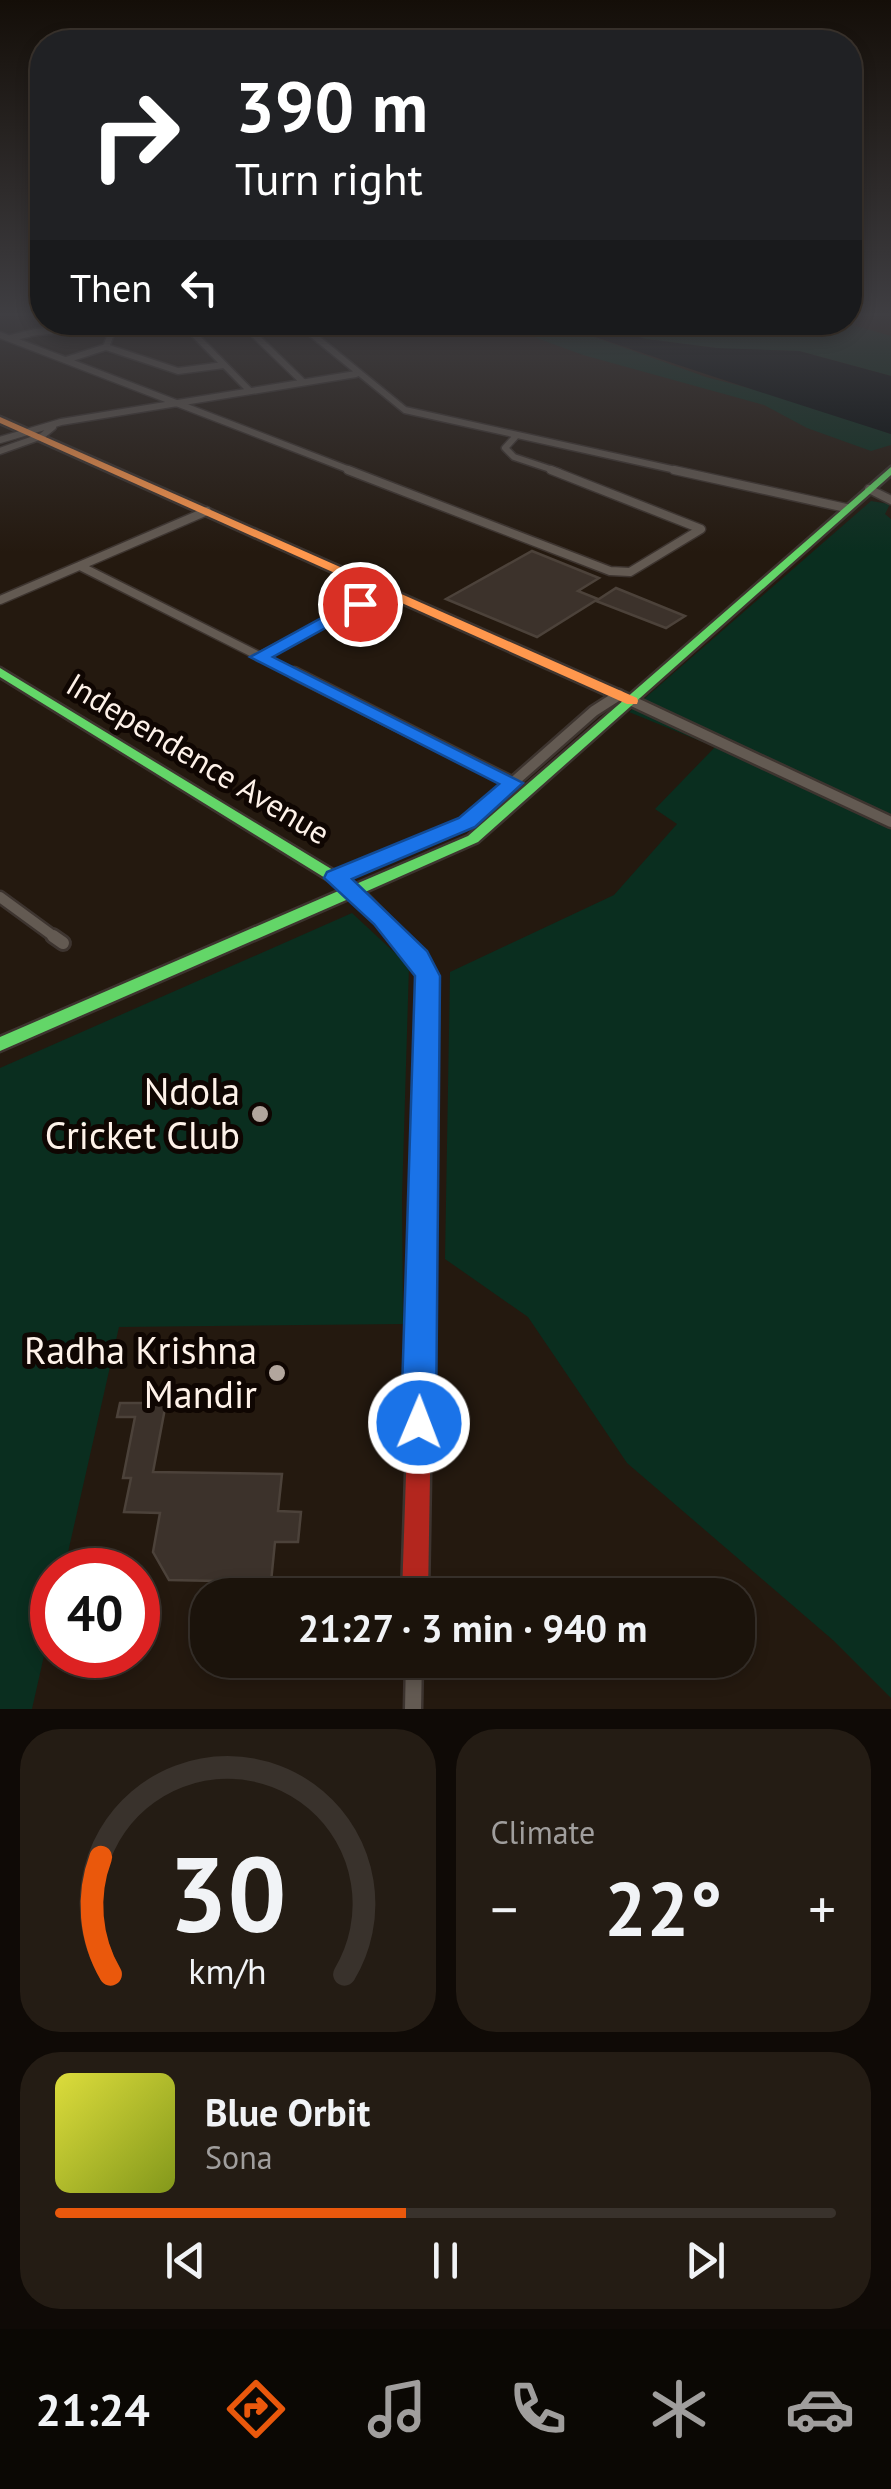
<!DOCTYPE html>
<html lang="en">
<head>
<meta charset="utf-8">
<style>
	:root { --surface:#1b130b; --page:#241c14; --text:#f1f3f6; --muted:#a09e9d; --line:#39322c; --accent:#ea580c }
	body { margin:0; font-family:"PT Sans",sans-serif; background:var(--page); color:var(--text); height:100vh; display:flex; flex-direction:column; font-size:38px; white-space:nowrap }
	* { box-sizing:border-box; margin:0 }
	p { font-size:32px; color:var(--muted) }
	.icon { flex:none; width:55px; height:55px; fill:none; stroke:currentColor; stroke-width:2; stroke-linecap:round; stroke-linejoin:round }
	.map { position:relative; height:1709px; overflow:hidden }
	.drawer { display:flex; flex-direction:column; gap:20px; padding:20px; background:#0f0a06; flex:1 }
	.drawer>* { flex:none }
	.guide { position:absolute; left:30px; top:30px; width:832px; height:305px; border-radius:40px; box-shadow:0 5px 15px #0003,0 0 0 2px var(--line); background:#202124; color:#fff; overflow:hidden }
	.speed { position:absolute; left:30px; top:1548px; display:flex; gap:20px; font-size:50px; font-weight:700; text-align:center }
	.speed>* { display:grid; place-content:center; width:130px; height:130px; border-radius:50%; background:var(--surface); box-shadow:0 5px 15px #0003,0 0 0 2px var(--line); line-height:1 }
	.speed .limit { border:15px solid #d22; background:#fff; color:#111 }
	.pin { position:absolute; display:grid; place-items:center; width:85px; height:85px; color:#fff; margin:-42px; border:5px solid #fff; border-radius:50%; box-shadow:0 2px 10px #0007 }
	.me { position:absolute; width:110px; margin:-55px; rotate:1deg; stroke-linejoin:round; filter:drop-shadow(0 0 8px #0008) }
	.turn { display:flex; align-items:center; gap:35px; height:210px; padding:0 40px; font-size:45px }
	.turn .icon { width:130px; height:130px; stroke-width:2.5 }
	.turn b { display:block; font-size:70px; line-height:85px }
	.then { display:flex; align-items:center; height:95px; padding:0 40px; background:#0003; gap:20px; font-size:38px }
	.big { font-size:75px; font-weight:600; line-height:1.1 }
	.drawer .card { flex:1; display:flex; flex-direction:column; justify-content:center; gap:15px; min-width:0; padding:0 35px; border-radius:40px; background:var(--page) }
	.drawer .dial { align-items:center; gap:0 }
	.dial svg { height:260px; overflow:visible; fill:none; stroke:var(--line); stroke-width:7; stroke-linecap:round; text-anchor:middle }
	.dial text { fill:var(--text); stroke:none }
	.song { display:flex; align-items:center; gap:30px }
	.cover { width:120px; height:120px; border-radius:15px; background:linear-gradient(135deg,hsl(60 70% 55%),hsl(70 70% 35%)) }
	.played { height:10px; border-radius:5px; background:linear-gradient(90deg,var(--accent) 45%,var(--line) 45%) }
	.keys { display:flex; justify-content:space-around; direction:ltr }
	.heat { display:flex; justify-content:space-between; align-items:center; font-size:55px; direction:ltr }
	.drawer .tiles { flex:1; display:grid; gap:20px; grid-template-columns:1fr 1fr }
	.card:last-child { grid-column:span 2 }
	.trip { position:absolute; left:190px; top:1578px; width:565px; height:100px; border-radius:40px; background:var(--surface); box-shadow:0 5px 15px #0003,0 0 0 2px var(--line); font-weight:600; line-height:100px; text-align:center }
	.menu { display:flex; height:160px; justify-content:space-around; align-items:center; background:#0b0804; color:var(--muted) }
	.menu .icon { width:70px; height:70px }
	.menu .selected { color:var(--accent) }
	.menu b { font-size:45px; color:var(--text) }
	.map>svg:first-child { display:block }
	.green { fill:#0a2e1f }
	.water { fill:#030a0c }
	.building { fill:#3c322b; stroke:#4c423a; stroke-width:2.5 }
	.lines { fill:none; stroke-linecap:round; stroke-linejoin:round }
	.street-far4-casing { stroke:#3d342f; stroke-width:9 }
	.street-far3-casing { stroke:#3d342f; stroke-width:11 }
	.street-far2-casing { stroke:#3d342f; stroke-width:15 }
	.street-far1-casing { stroke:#3d342f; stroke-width:18 }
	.street-casing { stroke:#3d342f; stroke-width:21 }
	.fast-casing { stroke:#3d342f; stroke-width:5 }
	.slow-casing { stroke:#3d342f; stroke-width:5 }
	.jam-casing { stroke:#3d342f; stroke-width:5 }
	.street-far4 { stroke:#635a52; stroke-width:6 }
	.street-far3 { stroke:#635a52; stroke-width:8 }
	.street-far2 { stroke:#635a52; stroke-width:10 }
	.street-far1 { stroke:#635a52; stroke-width:12 }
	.street { stroke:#635a52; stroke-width:16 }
	.fast { fill:#63d668; fill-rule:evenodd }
	.slow { fill:#ff974d; fill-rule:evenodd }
	.jam { fill:#b3261e; fill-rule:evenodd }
	.route { fill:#1a73e8; stroke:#114b97; stroke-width:2.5 }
	.poi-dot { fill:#b2a69d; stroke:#0f0602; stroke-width:4 }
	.labels { text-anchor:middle; stroke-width:10; stroke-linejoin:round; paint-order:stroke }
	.street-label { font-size:32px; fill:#fef2e9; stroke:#0f0602 }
	.near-poi-label { font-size:38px; fill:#fef2e9; stroke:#0f0602; text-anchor:end }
</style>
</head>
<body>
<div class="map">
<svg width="891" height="1709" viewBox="0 0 891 1709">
	<rect width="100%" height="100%" fill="#24190f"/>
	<path class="green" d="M 496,323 L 555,323 L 706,377 L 795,400 L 891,434 L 891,445 L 871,451 L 807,428 L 764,405 L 583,355 Z
		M 587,323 L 845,323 L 891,336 L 891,376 L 799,351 L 724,349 L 646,339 Z
		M 871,501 L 890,504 L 885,514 L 891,519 L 891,1698 L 834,1641 L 627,1463 L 528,1317 L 445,1259 L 450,972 L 614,895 L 677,824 L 655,809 L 715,747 L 629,712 Z
		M 352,913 L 409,966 L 402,1197 L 403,1324 L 119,1327 L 64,1570 L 52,1570 L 52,1620 L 32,1709 L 0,1709 L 0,1068 Z"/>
	<path class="water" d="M 555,323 L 587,323 L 646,339 L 716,348 L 799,351 L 891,376 L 891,434 C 778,398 667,362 555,323 Z"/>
	<path class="building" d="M 532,551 L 599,578 L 578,591 L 598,599 L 537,637 L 446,599 Z
		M 616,588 L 685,616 L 666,628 L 596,601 Z
		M 120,1403 L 166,1403 L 153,1472 L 282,1474 L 278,1511 L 301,1512 L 298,1542 L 275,1542 L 271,1582 L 169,1580 L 153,1552 L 160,1513 L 124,1512 L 131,1478 L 123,1478 L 135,1417 L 117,1417 Z"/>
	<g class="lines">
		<g class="street-far4-casing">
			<path id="street-far4" d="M 241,322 L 303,382
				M 297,322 L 405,410 L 685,472
				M 183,323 L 250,391
				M 0,335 L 355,472
				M 11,338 L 36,332 L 189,322
				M 106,347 L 178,371 L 224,365
				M 66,360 L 106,347 L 113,329
				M 516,436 L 505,448 L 514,457 L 559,472
				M 0,440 L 61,422 L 356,374
				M 0,451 L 42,436 L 53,427"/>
		</g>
		<g class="street-far3-casing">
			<path id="street-far3" d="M 348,470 L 610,571 L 630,572 L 701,529 L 551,470
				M 674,470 L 846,508
				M 869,489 L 891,500
				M 80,566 L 299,676
				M 0,600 L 207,511
				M 259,657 L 385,591"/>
		</g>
		<g class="street-far2-casing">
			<path id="street-far2" d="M 294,673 L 513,783
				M 632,701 L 891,822
				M 335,877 L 467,823 L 594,711 L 619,695
				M 0,897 L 56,938"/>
		</g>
		<g class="street-far1-casing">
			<path id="street-far1" d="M 53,936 L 63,943"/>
		</g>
		<g class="street-casing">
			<path id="street" d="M 413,1709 L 414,1660"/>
		</g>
		<g class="fast-casing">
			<path id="fast" d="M 891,467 L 891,475 L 478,842 L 365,892 L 424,953 L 435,976 L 438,1003 L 432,1355 L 429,1362 L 421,1365 L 413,1362 L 410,1355 L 420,1003 L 419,976 L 411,960 L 353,897 L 0,1051 L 0,1037 L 343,889 L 0,677 L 0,668 L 356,884 L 468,836 Z"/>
		</g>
		<g class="slow-casing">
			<path id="slow" d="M 0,417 L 637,698 L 638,701 L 637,704 L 627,704 L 0,423 Z"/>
		</g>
		<g class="jam-casing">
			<path id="jam" d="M 421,1345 L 429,1348 L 432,1355 L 428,1595 L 402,1595 L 410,1355 L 413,1348 Z"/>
		</g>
		<use href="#street-far4" class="street-far4"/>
		<use href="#street-far3" class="street-far3"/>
		<use href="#street-far2" class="street-far2"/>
		<use href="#street-far1" class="street-far1"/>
		<use href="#street" class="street"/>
		<use href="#fast" class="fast"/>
		<use href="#slow" class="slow"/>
		<use href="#jam" class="jam"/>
	</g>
	<linearGradient id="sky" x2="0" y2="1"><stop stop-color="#140e08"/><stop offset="0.57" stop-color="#3f3e42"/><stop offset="1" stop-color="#3f3e42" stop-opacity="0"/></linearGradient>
	<rect width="891" height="552" fill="url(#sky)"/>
	<path class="route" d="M 354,600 L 369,604 L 273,657 L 523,783 L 475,827 L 352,879 L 427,951 L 440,976 L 436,1423 L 431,1435 L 419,1440 L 407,1435 L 401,1423 L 415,976 L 374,924 L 324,878 L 327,872 L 459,818 L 499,784 L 250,657 Z"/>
	<g class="poi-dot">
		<circle cx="260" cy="1114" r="10"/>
		<circle cx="277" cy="1373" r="10"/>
	</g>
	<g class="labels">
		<g class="street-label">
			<text transform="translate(198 759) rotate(31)" y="11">Independence Avenue</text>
		</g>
		<g class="near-poi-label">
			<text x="240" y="1105">Ndola<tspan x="240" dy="44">Cricket Club</tspan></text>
			<text x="257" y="1364">Radha Krishna<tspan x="257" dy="44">Mandir</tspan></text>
		</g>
	</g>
</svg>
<div class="speed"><div class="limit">40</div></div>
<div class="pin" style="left:360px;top:604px;background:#d93025"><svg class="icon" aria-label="arrive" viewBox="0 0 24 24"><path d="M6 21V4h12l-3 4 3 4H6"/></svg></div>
<svg class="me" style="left:419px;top:1423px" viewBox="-20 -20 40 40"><circle r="17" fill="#1a73e8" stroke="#fff" stroke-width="3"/><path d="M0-11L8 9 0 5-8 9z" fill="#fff"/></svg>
<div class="trip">21:27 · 3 min · 940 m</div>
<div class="guide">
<div class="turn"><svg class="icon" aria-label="right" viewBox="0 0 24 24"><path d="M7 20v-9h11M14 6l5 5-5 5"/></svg><div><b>390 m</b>Turn right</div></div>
<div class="then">Then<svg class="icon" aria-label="left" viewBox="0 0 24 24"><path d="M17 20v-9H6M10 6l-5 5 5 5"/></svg></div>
</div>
</div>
<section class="drawer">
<div class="tiles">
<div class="card dial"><svg viewBox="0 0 100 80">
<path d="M14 69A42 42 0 1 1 86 69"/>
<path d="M14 69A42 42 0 0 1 11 33" stroke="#ea580c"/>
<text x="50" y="56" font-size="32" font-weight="700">30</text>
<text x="50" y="72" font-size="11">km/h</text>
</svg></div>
<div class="card"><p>Climate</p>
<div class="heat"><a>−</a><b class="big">22°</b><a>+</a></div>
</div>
<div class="card">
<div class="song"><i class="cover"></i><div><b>Blue Orbit</b><p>Sona</p></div></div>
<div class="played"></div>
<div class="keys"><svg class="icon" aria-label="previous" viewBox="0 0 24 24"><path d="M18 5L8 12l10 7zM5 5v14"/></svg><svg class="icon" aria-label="pause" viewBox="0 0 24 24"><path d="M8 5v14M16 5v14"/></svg><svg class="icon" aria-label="next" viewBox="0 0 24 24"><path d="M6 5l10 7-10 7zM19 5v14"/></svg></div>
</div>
</div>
</section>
<nav class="menu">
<b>21:24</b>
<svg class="icon selected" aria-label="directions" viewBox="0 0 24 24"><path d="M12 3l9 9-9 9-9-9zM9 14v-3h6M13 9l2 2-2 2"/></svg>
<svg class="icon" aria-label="music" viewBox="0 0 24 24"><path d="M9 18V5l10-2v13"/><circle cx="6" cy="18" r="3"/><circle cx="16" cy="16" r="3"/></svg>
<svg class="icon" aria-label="phone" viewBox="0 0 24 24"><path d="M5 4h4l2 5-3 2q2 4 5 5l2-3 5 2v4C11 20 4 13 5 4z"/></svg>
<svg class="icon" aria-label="climate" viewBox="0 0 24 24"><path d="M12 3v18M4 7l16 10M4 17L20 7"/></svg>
<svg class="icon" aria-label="car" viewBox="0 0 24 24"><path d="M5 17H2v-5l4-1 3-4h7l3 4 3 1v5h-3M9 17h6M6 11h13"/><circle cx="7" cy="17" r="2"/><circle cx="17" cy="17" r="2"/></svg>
</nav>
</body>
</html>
